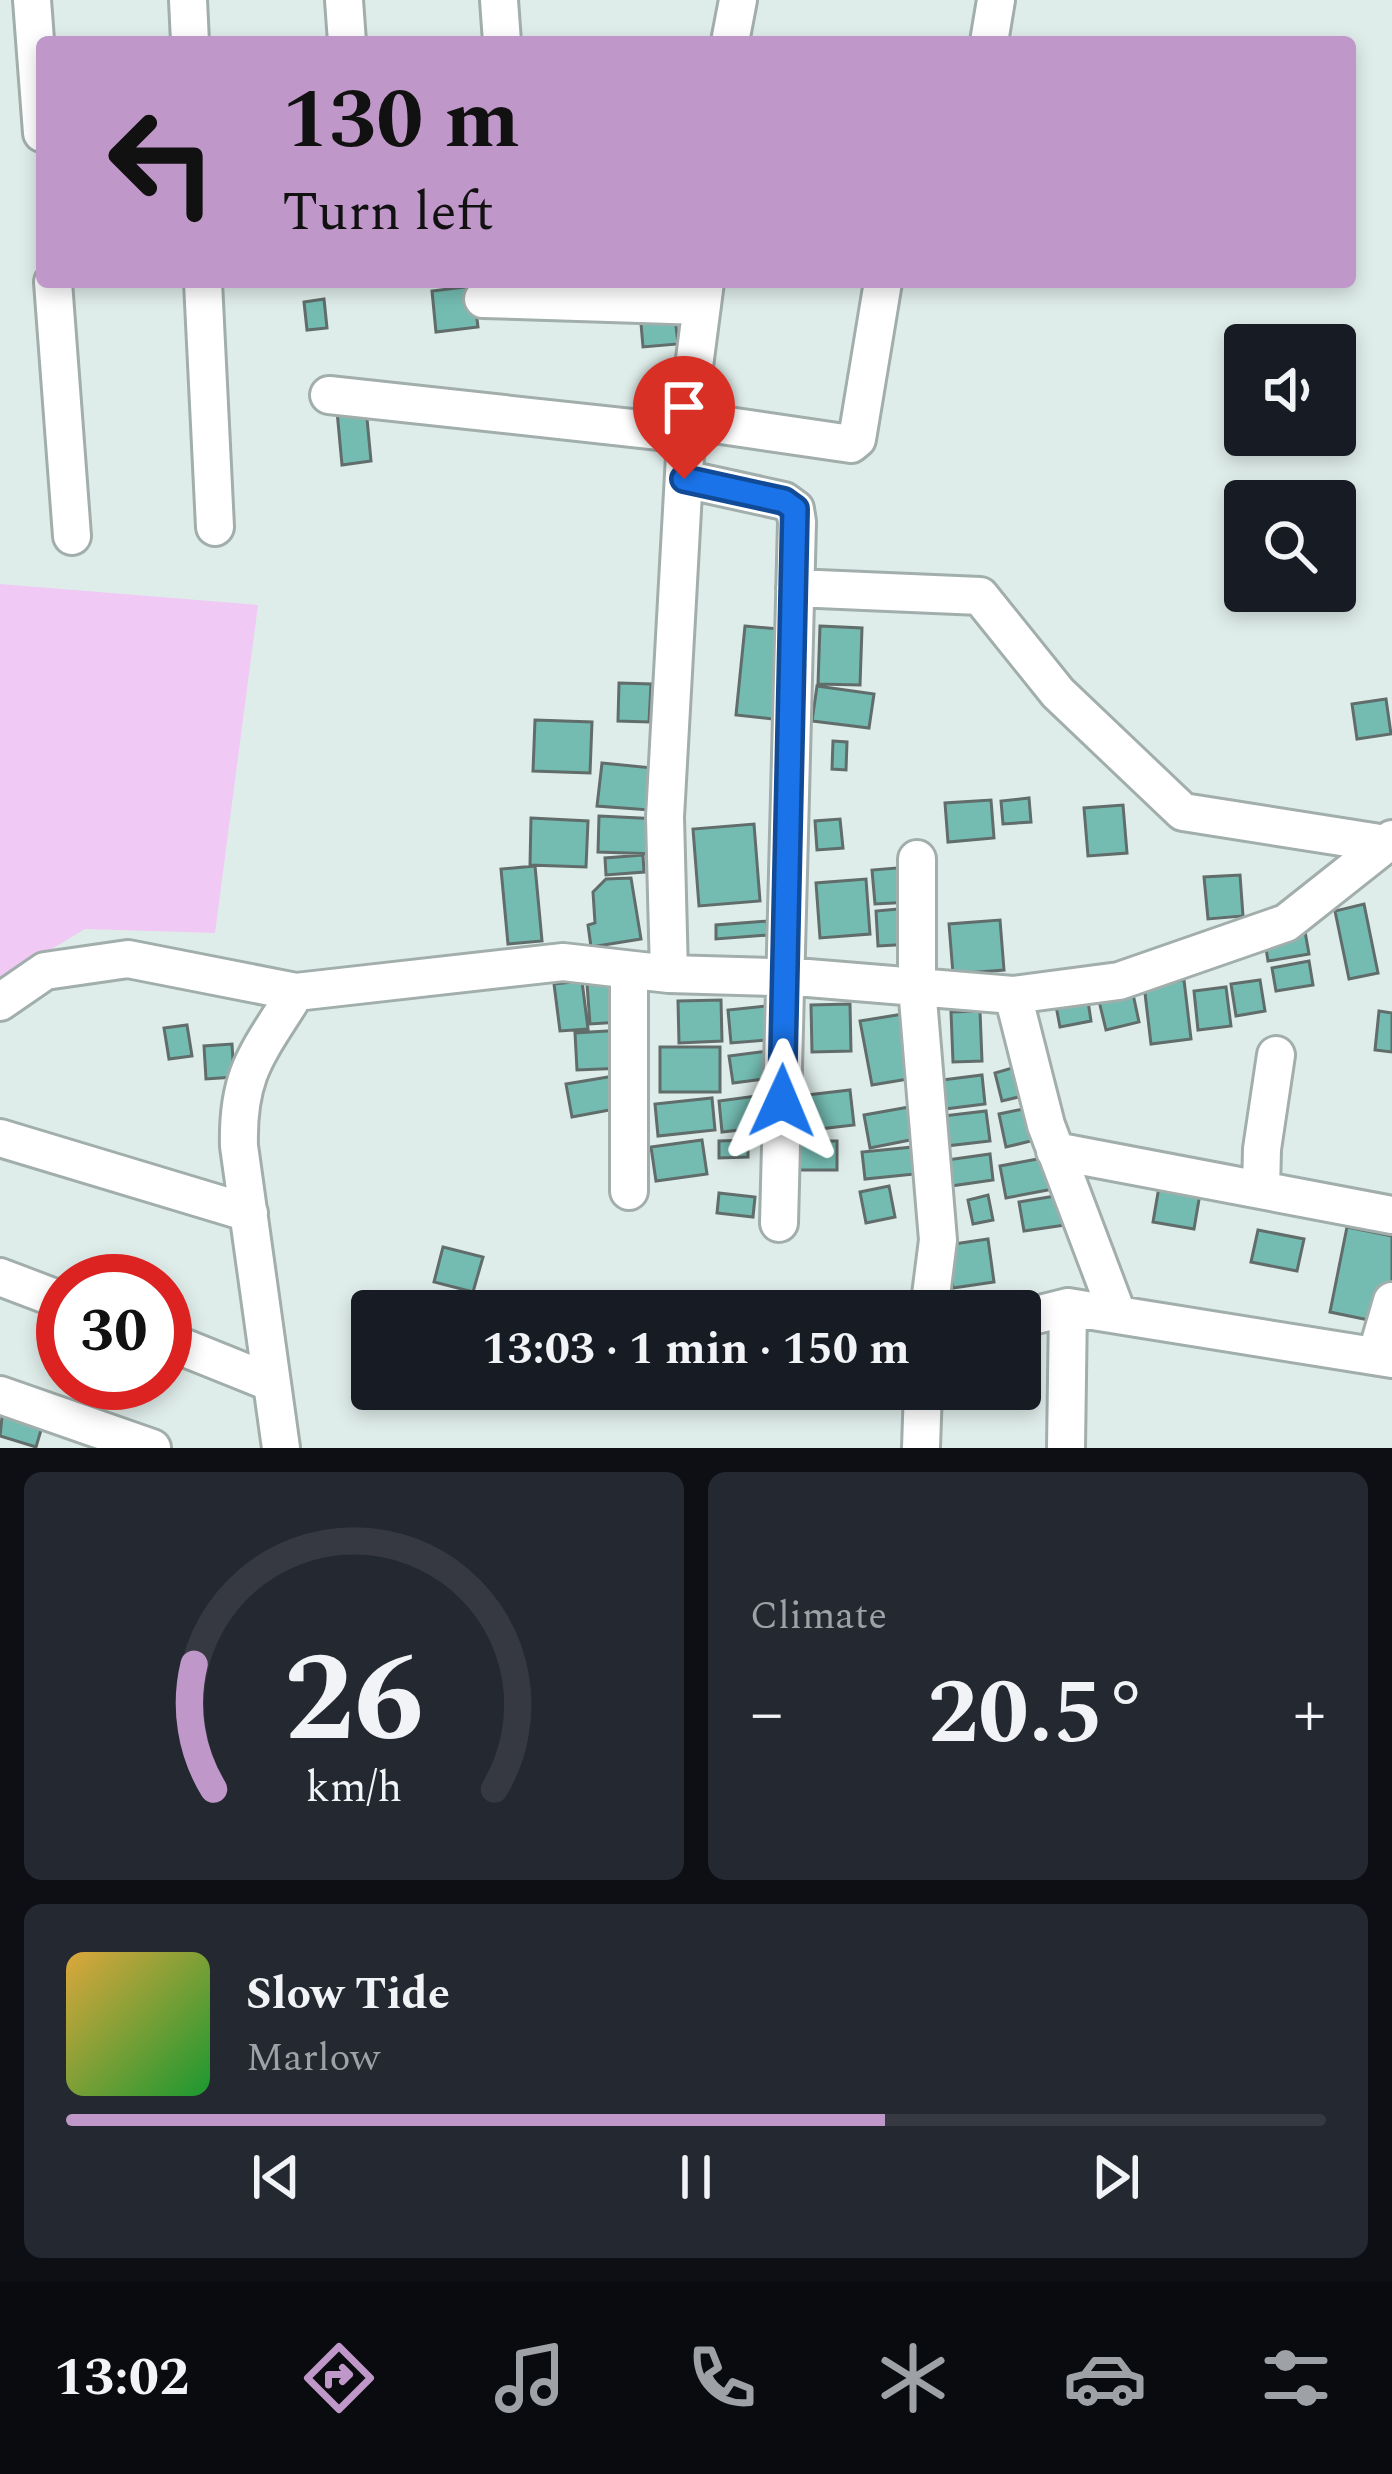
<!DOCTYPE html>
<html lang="en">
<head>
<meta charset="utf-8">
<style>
	:root { --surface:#171b24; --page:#242831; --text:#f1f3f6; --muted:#9ea1a6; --line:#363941; --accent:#c097c9 }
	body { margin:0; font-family:Spectral,serif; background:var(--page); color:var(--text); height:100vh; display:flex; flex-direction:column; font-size:45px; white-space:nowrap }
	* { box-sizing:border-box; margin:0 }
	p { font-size:39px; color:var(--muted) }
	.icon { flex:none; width:66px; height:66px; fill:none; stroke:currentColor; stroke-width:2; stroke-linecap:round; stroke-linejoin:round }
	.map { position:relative; height:1448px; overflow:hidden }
	.drawer { display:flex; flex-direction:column; gap:24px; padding:24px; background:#0d0f14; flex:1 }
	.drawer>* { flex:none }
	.guide { position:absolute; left:36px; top:36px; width:1320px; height:252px; border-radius:12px; box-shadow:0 6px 18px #0003; background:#c097c9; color:#111; overflow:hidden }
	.controls { position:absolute; left:1224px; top:324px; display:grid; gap:24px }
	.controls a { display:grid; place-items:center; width:132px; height:132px; border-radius:12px; background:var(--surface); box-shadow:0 6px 18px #0003; font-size:60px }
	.speed { position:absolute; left:36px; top:1254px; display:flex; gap:24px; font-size:60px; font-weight:700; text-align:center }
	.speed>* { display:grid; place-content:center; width:156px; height:156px; border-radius:50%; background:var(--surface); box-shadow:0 6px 18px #0003; line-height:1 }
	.speed .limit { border:18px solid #d22; background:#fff; color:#111 }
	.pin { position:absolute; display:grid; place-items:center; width:102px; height:102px; color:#fff; margin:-123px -51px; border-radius:50% 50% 50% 0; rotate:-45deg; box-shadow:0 0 12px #0007 }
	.pin .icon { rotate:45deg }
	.me { position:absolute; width:132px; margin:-66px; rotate:1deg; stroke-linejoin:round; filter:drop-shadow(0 0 9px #0008) }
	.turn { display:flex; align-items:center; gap:42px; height:252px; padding:0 48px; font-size:54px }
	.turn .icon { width:156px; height:156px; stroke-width:2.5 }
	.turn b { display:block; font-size:84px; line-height:102px }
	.big { font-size:90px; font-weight:700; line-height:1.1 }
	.drawer .widget { flex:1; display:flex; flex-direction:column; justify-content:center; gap:18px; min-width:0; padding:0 42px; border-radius:18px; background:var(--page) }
	.drawer .dial { align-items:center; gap:0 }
	.dial svg { height:312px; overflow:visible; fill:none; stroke:var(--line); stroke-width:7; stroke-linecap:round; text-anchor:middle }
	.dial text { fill:var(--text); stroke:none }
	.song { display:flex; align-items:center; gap:36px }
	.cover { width:144px; height:144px; border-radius:18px; background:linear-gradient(135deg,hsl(40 70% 55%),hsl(130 70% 35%)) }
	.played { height:12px; border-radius:6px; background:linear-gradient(90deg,var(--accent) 65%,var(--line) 65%) }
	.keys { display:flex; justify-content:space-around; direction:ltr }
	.heat { display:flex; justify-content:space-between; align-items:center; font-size:66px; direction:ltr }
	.drawer .tiles { flex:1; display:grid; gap:24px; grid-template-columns:1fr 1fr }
	.widget:last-child { grid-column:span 2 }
	.trip { position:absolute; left:351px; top:1290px; width:690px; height:120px; border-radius:12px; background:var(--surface); box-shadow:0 6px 18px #0003; font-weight:700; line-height:120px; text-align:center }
	.tab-bar { display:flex; height:192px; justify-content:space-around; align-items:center; background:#090b0e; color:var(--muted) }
	.tab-bar .icon { width:84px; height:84px }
	.tab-bar .current { color:var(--accent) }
	.tab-bar b { font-size:54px; color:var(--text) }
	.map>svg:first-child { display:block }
	.green { fill:#f0c9f5 }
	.building { fill:#74bcb2; stroke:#616d6b; stroke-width:3 }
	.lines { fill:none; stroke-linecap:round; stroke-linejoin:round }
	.minor-casing { stroke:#a1aeab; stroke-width:42 }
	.minor { stroke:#fff; stroke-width:36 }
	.route-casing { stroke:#114b97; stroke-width:30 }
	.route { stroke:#1a73e8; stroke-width:21 }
</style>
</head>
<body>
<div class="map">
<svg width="1392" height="1448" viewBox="0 0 1392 1448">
	<rect width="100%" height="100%" fill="#dfedea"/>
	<path class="green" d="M 0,584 L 258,605 L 215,933 L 85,929 L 0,980 Z"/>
	<path class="building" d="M 473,286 L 478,327 L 436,332 L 432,291 Z
		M 324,299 L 327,328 L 307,330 L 304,302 Z
		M 674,308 L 678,344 L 643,347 L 640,312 Z
		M 366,408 L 371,461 L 342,465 L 337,411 Z
		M 745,626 L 791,630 L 782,720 L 736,715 Z
		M 820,626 L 862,628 L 860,685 L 818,684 Z
		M 619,683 L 651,684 L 649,722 L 618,721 Z
		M 817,686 L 874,694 L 869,728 L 812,721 Z
		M 1386,699 L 1391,734 L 1357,739 L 1352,704 Z
		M 535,720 L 592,722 L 590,773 L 533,771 Z
		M 833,741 L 847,742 L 846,770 L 832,769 Z
		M 602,763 L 653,768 L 649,810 L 597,806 Z
		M 1029,798 L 1031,822 L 1003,824 L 1001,801 Z
		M 991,800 L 994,838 L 948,842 L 945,803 Z
		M 1123,805 L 1127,853 L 1088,856 L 1084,808 Z
		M 599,816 L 659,819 L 658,854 L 598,852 Z
		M 531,818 L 588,821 L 586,867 L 530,865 Z
		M 840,819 L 843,848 L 817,850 L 815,821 Z
		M 754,824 L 760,901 L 699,906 L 693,829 Z
		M 643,855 L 644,872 L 606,875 L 605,858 Z
		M 535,866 L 542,941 L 508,944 L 501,869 Z
		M 908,867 L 911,902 L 875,904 L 872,870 Z
		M 1240,875 L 1243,916 L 1208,919 L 1204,877 Z
		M 631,878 L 641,939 L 591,947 L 588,925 L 595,923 L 593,892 L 606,879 Z
		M 866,879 L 870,934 L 820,938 L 816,883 Z
		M 1364,904 L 1378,973 L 1349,979 L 1335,911 Z
		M 910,908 L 913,944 L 878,946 L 876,911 Z
		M 1000,920 L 1004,970 L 953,974 L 949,924 Z
		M 767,921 L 768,935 L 716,939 L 716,925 Z
		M 1304,926 L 1309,954 L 1268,961 L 1265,942 Z
		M 1309,961 L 1313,985 L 1276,991 L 1272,968 Z
		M 1184,980 L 1191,1039 L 1151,1044 L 1144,985 Z
		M 1260,980 L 1265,1011 L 1236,1016 L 1231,984 Z
		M 582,981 L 588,1029 L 560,1031 L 554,984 Z
		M 617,982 L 620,1022 L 590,1024 L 587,984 Z
		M 1226,987 L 1231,1026 L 1198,1030 L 1194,991 Z
		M 1133,994 L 1139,1022 L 1106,1030 L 1099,1001 Z
		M 721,1000 L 722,1041 L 679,1043 L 678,1001 Z
		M 1088,1001 L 1091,1021 L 1060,1027 L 1056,1006 Z
		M 850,1004 L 851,1051 L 812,1052 L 811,1005 Z
		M 777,1005 L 780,1039 L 731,1043 L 728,1010 Z
		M 980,1011 L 982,1061 L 953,1062 L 951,1012 Z
		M 1379,1011 L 1392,1013 L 1392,1052 L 1375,1050 Z
		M 903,1014 L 914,1078 L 872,1085 L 860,1021 Z
		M 187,1025 L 192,1056 L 169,1059 L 164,1028 Z
		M 623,1030 L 625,1068 L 577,1070 L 575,1033 Z
		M 232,1044 L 234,1077 L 206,1079 L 204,1046 Z
		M 660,1047 L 720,1047 L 720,1092 L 660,1092 Z
		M 767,1051 L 771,1078 L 733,1083 L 729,1056 Z
		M 1019,1066 L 1027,1095 L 1002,1101 L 995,1073 Z
		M 982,1075 L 985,1104 L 945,1109 L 942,1080 Z
		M 614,1076 L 620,1108 L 572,1117 L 566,1084 Z
		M 850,1090 L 854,1125 L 802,1131 L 798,1096 Z
		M 772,1094 L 775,1126 L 722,1132 L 719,1101 Z
		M 712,1098 L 715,1130 L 658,1136 L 655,1104 Z
		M 909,1107 L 915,1139 L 870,1148 L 864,1115 Z
		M 1028,1108 L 1035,1140 L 1006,1147 L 999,1114 Z
		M 986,1111 L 990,1141 L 946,1146 L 943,1116 Z
		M 702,1140 L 707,1174 L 656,1181 L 651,1147 Z
		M 748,1140 L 748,1157 L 719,1158 L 719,1141 Z
		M 797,1141 L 837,1141 L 837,1170 L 796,1170 Z
		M 913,1147 L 915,1174 L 865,1179 L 862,1152 Z
		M 990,1154 L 993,1180 L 951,1186 L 947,1160 Z
		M 1048,1157 L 1053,1189 L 1006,1198 L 1000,1166 Z
		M 1161,1175 L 1202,1182 L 1194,1229 L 1153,1222 Z
		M 889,1186 L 895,1217 L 866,1223 L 860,1192 Z
		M 719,1193 L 755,1197 L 753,1217 L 717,1213 Z
		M 1067,1194 L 1072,1224 L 1024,1231 L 1019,1202 Z
		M 988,1195 L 993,1220 L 973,1224 L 968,1200 Z
		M 1347,1227 L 1392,1236 L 1392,1280 L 1383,1323 L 1330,1312 Z
		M 1258,1230 L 1304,1239 L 1297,1271 L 1251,1262 Z
		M 988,1239 L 994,1282 L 953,1288 L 947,1245 Z
		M 443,1247 L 483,1257 L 473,1292 L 434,1282 Z
		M 3,1407 L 44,1420 L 36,1447 L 0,1436 Z"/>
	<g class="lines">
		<g class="minor-casing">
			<path id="minor" d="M 32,0 L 42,133
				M 188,0 L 190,42
				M 344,0 L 347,42
				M 499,0 L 502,42
				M 730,42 L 738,0
				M 989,42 L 996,0
				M 53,282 L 72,536
				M 203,282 L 215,527
				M 483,299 L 702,306
				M 329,395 L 687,434
				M 687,420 L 851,444 L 857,439 L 883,282
				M 684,479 L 784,501 L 795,509 L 797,522 L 779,1223
				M 795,588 L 980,596 L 1058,693 L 1183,812 L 1386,844
				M 917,859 L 917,987 L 938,1240 L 929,1311
				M 669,974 L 665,817 L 687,420 L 705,282
				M 1013,995 L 1046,1125 L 1117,1313
				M 0,1002 L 45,971 L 128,959 L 296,992 L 563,962 L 669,974 L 808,978 L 1013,995 L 1119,981 L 1286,923 L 1392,839
				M 0,1138 L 249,1213
				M 1055,1151 L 1392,1215
				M 1261,1190 L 1262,1149 L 1276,1055
				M 629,1191 L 629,970
				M 0,1277 L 63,1301
				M 1020,1319 L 1068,1307
				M 165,1340 L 272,1383
				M 1376,1356 L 1392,1301
				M 0,1395 L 152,1448
				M 281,1448 L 239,1146 C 237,1072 259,1052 296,992
				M 921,1448 L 923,1389
				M 1066,1448 L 1068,1307 L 1392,1359"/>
		</g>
		<use href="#minor" class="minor"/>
	</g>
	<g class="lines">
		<g class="route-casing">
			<path id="route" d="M 684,479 L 784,501 L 795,509 L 782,1101"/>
		</g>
		<use href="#route" class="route"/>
	</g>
</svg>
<div class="controls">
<a><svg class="icon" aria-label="sound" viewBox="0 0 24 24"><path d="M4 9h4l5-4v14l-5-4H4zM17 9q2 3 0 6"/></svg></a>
<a><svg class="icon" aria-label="search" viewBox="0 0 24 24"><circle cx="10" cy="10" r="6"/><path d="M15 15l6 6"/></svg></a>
</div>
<div class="speed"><div class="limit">30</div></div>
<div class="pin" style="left:684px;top:479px;background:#d93025"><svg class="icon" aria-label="arrive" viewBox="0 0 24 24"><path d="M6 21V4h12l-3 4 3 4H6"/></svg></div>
<svg class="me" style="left:782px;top:1101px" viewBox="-20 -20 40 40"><path d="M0-17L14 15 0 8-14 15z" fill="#1a73e8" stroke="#fff" stroke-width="4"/></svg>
<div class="trip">13:03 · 1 min · 150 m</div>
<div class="guide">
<div class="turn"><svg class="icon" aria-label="left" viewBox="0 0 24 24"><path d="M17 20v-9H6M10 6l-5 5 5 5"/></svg><div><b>130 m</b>Turn left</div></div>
</div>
</div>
<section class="drawer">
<div class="tiles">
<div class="widget dial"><svg viewBox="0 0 100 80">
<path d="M14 69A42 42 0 1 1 86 69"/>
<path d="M14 69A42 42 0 0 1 9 37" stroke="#c097c9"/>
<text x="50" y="56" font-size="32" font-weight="700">26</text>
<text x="50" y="72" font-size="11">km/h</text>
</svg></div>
<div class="widget"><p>Climate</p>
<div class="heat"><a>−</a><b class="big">20.5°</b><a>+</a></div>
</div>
<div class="widget">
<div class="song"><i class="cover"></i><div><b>Slow Tide</b><p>Marlow</p></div></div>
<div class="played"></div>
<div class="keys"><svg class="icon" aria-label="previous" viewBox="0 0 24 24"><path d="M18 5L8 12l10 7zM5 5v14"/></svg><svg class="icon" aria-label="pause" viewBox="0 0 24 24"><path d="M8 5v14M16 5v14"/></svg><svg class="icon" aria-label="next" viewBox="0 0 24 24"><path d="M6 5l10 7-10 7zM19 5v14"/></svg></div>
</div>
</div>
</section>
<nav class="tab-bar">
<b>13:02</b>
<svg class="icon current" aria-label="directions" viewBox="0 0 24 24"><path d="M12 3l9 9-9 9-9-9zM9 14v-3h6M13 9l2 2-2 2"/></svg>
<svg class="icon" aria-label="music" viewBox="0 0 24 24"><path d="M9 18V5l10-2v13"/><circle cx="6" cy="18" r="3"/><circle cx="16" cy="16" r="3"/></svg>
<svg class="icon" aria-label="phone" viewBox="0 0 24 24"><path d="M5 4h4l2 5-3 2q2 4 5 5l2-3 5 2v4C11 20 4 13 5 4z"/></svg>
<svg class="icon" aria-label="climate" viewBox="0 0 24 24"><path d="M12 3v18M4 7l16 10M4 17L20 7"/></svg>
<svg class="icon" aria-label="car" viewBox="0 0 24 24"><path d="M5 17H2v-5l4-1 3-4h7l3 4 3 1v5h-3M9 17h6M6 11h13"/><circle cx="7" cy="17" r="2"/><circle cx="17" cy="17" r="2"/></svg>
<svg class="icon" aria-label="filters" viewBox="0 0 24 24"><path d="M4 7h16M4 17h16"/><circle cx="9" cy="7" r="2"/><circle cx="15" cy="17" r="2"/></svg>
</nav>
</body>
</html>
